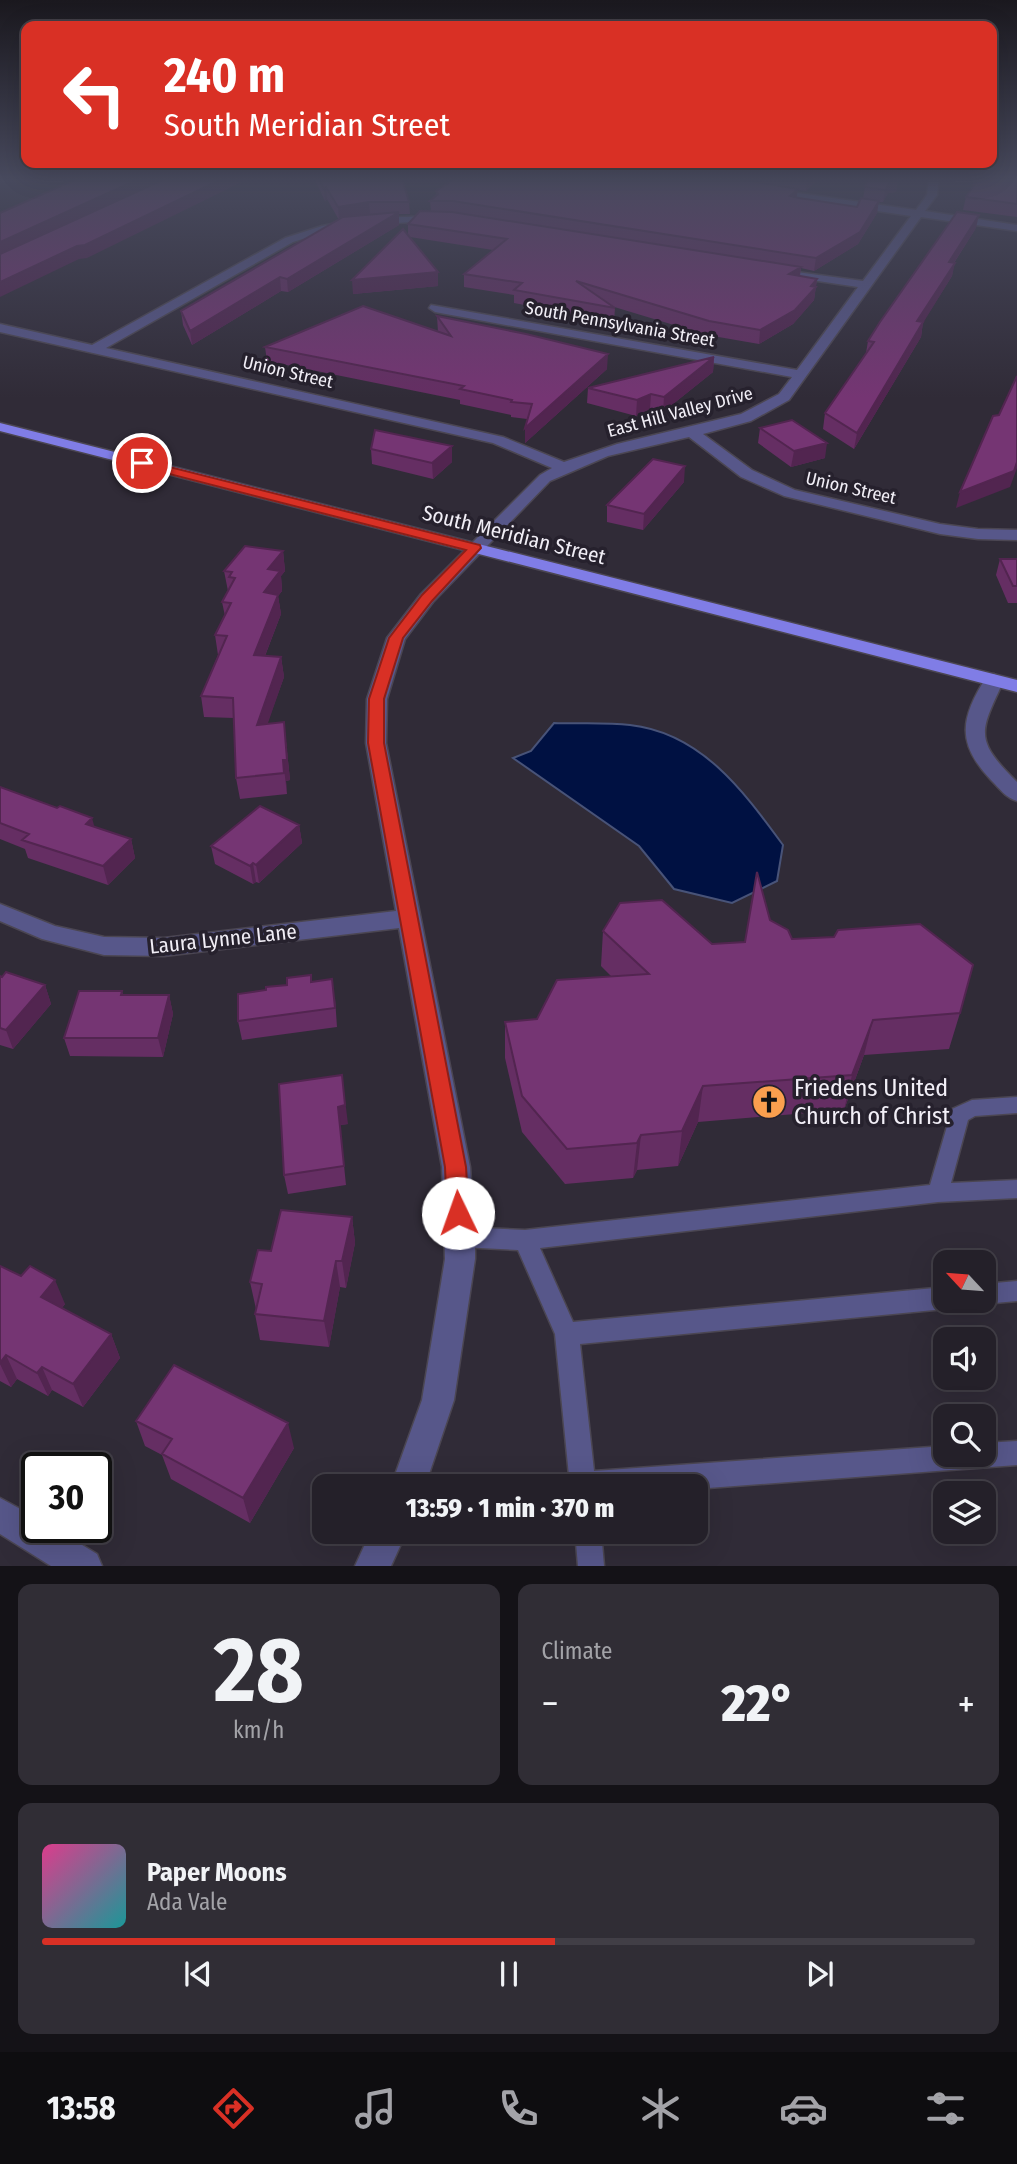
<!DOCTYPE html>
<html lang="en">
<head>
<meta charset="utf-8">
<style>
	:root { --surface:#242029; --page:#302d35; --text:#f1f3f6; --muted:#a3a3a8; --line:#413e46; --accent:#d93025 }
	body { margin:0; font-family:"Fira Sans Condensed",sans-serif; background:var(--page); color:var(--text); height:100vh; display:flex; flex-direction:column; font-size:26px; white-space:nowrap }
	* { box-sizing:border-box; margin:0 }
	p { font-size:23px; color:var(--muted) }
	.icon { flex:none; width:38px; height:38px; fill:none; stroke:currentColor; stroke-width:2; stroke-linecap:round; stroke-linejoin:round }
	.map { position:relative; height:1566px; overflow:hidden }
	.side { display:flex; flex-direction:column; gap:18px; padding:18px; background:#141217; flex:1 }
	.side>* { flex:none }
	.hud { position:absolute; left:21px; top:21px; width:976px; height:147px; border-radius:14px; box-shadow:0 7px 28px #0002,0 0 0 2px var(--line); background:#d93025; color:#fff; overflow:hidden }
	.needle { width:46px; rotate:296deg }
	.controls { position:absolute; left:933px; top:1250px; display:grid; gap:14px }
	.controls a { display:grid; place-items:center; width:63px; height:63px; border-radius:14px; background:var(--surface); box-shadow:0 7px 28px #0002,0 0 0 2px var(--line); font-size:35px }
	.speed { position:absolute; left:21px; top:1452px; display:flex; gap:14px; font-size:35px; font-weight:700; text-align:center }
	.speed>* { display:grid; place-content:center; width:91px; height:91px; border-radius:50%; background:var(--surface); box-shadow:0 7px 28px #0002,0 0 0 2px var(--line); line-height:1 }
	.speed .limit { border:4px solid #111; border-radius:10px; background:#fff; color:#111 }
	.pin { position:absolute; display:grid; place-items:center; width:60px; height:60px; color:#fff; margin:-30px; border:4px solid #fff; border-radius:50%; box-shadow:0 2px 7px #0007 }
	.me { position:absolute; width:77px; margin:-38px; rotate:357deg; stroke-linejoin:round; filter:drop-shadow(0 0 5px #0008) }
	.turn { display:flex; align-items:center; gap:24px; height:147px; padding:0 28px; font-size:32px }
	.turn .icon { width:91px; height:91px; stroke-width:2.5 }
	.turn b { display:block; font-size:49px; line-height:60px }
	.big { font-size:52px; font-weight:800; line-height:1.1 }
	.side .card { flex:1; display:flex; flex-direction:column; justify-content:center; gap:10px; min-width:0; padding:0 24px; border-radius:14px; background:var(--page) }
	.side .dial { align-items:center; gap:0 }
	.dial b { font-size:91px; line-height:1 }
	.song { display:flex; align-items:center; gap:21px }
	.cover { width:84px; height:84px; border-radius:10px; background:linear-gradient(135deg,hsl(330 70% 55%),hsl(180 70% 35%)) }
	.played { height:7px; border-radius:4px; background:linear-gradient(90deg,var(--accent) 55%,var(--line) 55%) }
	.keys { display:flex; justify-content:space-around; direction:ltr }
	.heat { display:flex; justify-content:space-between; align-items:center; font-size:38px; direction:ltr }
	.side .tiles { flex:1; display:grid; gap:18px; grid-template-columns:1fr 1fr }
	.card:last-child { grid-column:span 2 }
	.trip { position:absolute; left:312px; top:1474px; width:396px; height:70px; border-radius:14px; background:var(--surface); box-shadow:0 7px 28px #0002,0 0 0 2px var(--line); font-weight:800; line-height:70px; text-align:center }
	.tabs { display:flex; height:112px; justify-content:space-around; align-items:center; background:#0e0d10; color:var(--muted) }
	.tabs .icon { width:49px; height:49px }
	.tabs .selected { color:var(--accent) }
	.tabs b { font-size:32px; color:var(--text) }
	.map>svg:first-child { display:block }
	.water { fill:#001142; stroke:#485378; stroke-width:2 }
	.lines { fill:none; stroke-linecap:round; stroke-linejoin:round }
	.lane-casing { stroke:#4b4652; stroke-width:3 }
	.street-casing { stroke:#4b4652; stroke-width:3 }
	.primary-casing { stroke:#4b4652; stroke-width:3 }
	.lane { fill:#57578a; fill-rule:evenodd }
	.street { fill:#57578a; fill-rule:evenodd }
	.primary { fill:#807de6; fill-rule:evenodd }
	.wall { fill:#652e63 }
	.shaded-wall { fill:#522550 }
	.building { fill:#753573; stroke:#522550; stroke-width:2 }
	.route { fill:#d93025; stroke:#8d1f18; stroke-width:2 }
	.labels { text-anchor:middle; stroke-width:7; stroke-linejoin:round; paint-order:stroke }
	.far-street-label { font-size:18px; fill:#f1eef6; stroke:#26212d }
	.street-label { font-size:21px; fill:#f1eef6; stroke:#26212d }
	.near-poi-label { font-size:24px; fill:#f1eef6; stroke:#26212d; text-anchor:start }
</style>
</head>
<body>
<div class="map">
<svg width="1017" height="1566" viewBox="0 0 1017 1566">
	<rect width="100%" height="100%" fill="#302b37"/>
	<path class="water" d="M 554,723 C 579,724 605,722 630,725 C 702,733 744,792 783,845 L 777,881 L 732,903 L 674,889 L 639,846 L 513,758 L 531,751 Z"/>
	<g class="lines">
		<g class="lane-casing">
			<path id="lane" d="M 1017,1097 L 1017,1113 L 975,1116 L 968,1120 L 951,1183 L 1017,1180 L 1017,1198 L 938,1202 L 540,1248 L 573,1322 L 945,1287 L 945,1300 L 955,1300 L 953,1305 L 945,1309 L 580,1344 L 594,1471 L 945,1446 L 945,1454 L 984,1454 L 984,1443 L 1017,1441 L 1017,1465 L 695,1489 L 695,1486 L 570,1486 L 555,1334 L 518,1250 L 460,1247 L 452,1244 L 449,1237 L 452,1230 L 460,1227 L 525,1230 L 930,1185 L 952,1109 L 972,1100 Z
				M 1017,1281 L 1017,1301 L 984,1304 L 976,1301 L 984,1300 L 984,1284 Z
				M 575,1531 L 601,1531 L 604,1566 L 578,1566 Z"/>
		</g>
		<g class="street-casing">
			<path id="street" d="M 929,178 L 939,178 L 937,195 L 925,211 L 1017,225 L 1017,231 L 921,217 L 789,400 L 751,421 L 703,434 L 752,470 L 795,490 L 940,524 L 978,529 L 1017,530 L 1017,540 L 978,539 L 940,534 L 784,496 L 741,477 L 689,437 L 608,456 L 550,481 L 433,602 L 405,639 L 387,699 L 386,743 L 470,1167 L 475,1237 L 475,1259 L 454,1400 L 425,1486 L 391,1486 L 422,1400 L 445,1259 L 442,1167 L 399,928 L 164,956 L 104,955 L 42,939 L 0,921 L 0,904 L 55,926 L 104,937 L 164,938 L 396,911 L 366,743 L 367,699 L 387,638 L 421,594 L 540,475 L 552,468 L 493,443 L 0,332 L 0,324 L 92,345 L 285,238 L 322,226 L 364,218 L 442,216 L 447,219 L 446,221 L 364,224 L 328,231 L 293,242 L 106,348 L 503,437 L 564,462 L 617,444 L 741,414 L 779,394 L 792,377 L 435,312 L 429,308 L 431,305 L 797,370 L 858,287 L 771,274 L 767,272 L 767,268 L 863,281 L 911,216 L 770,195 L 765,192 L 770,189 L 916,210 L 927,195 Z
				M 994,674 L 1004,680 C 980,732 973,739 1017,782 L 1017,801 C 1006,798 999,788 991,780 C 956,743 960,718 987,676 Z
				M 0,1498 L 37,1518 L 37,1528 L 54,1528 L 97,1554 L 102,1566 L 51,1566 L 0,1534 Z
				M 371,1531 L 407,1531 L 391,1566 L 355,1566 Z"/>
		</g>
		<g class="primary-casing">
			<path id="primary" d="M 0,423 L 1017,680 L 1017,692 L 0,431 Z"/>
		</g>
		<use href="#lane" class="lane"/>
		<use href="#street" class="street"/>
		<use href="#primary" class="primary"/>
	</g>
	<path class="wall" d="M 314,178 L 402,178 L 409,202 L 410,214 L 399,214 L 399,225 L 288,292 L 281,291 L 192,345 L 183,325 L 181,311 L 339,220 L 327,199 L 325,201 Z
		M 456,178 L 819,178 L 806,191 L 797,190 L 796,197 L 857,207 L 863,199 L 865,187 L 896,192 L 888,193 L 883,202 L 878,202 L 877,213 L 858,244 L 814,271 L 801,268 L 800,276 L 817,279 L 814,300 L 793,324 L 759,344 L 707,335 L 611,306 L 615,308 L 614,322 L 514,303 L 514,295 L 464,287 L 464,274 L 493,250 L 410,237 L 438,286 L 353,294 L 408,235 L 408,224 L 431,212 L 430,201 L 436,195 L 436,191 Z
		M 972,178 L 1017,178 L 1017,217 L 963,210 L 966,197 L 974,187 Z
		M 976,228 L 954,263 L 952,276 L 923,322 L 921,337 L 854,449 L 823,429 L 825,413 L 866,353 L 868,341 Z
		M 437,316 L 607,369 L 525,443 L 527,419 L 511,417 L 511,415 L 460,404 L 460,400 L 267,361 L 265,347 L 438,332 Z
		M 714,357 L 713,372 L 663,412 L 650,409 L 636,416 L 587,403 L 588,388 Z
		M 760,428 L 825,458 L 791,467 L 758,443 Z
		M 371,449 L 452,462 L 433,479 L 372,464 Z
		M 684,482 L 643,530 L 607,522 L 607,505 Z
		M 283,551 L 285,571 L 281,576 L 282,591 L 278,596 L 281,614 L 265,656 L 281,657 L 284,677 L 267,724 L 284,722 L 290,780 L 286,781 L 287,794 L 240,799 L 236,778 L 234,718 L 204,717 L 201,696 L 218,655 L 215,635 L 225,616 L 222,602 L 228,591 L 224,571 Z
		M 1000,559 L 1017,559 L 1017,603 L 1008,603 L 996,575 Z
		M 0,787 L 95,827 L 131,839 L 135,858 L 108,885 L 28,858 L 25,849 L 0,839 Z
		M 299,825 L 302,843 L 259,883 L 256,882 L 253,884 L 215,864 L 211,846 Z
		M 770,920 L 792,939 L 960,1013 L 949,1049 L 864,1055 L 844,1110 L 698,1122 L 678,1166 L 637,1170 L 633,1178 L 565,1184 L 522,1132 L 505,1058 L 505,1022 L 537,1019 L 612,977 L 601,966 L 603,931 L 712,944 L 745,942 Z
		M 0,976 L 45,985 L 51,1004 L 13,1049 L 0,1045 Z
		M 311,982 L 335,998 L 337,1027 L 242,1040 L 238,1021 L 266,990 Z
		M 122,991 L 123,995 L 169,995 L 173,1014 L 163,1057 L 70,1056 L 64,1038 Z
		M 279,1084 L 348,1124 L 340,1125 L 346,1185 L 288,1194 L 284,1175 Z
		M 352,1217 L 355,1243 L 346,1288 L 340,1287 L 329,1347 L 260,1340 L 255,1314 L 256,1309 L 250,1282 L 271,1251 Z
		M 0,1266 L 65,1304 L 62,1308 L 111,1334 L 120,1358 L 83,1407 L 52,1390 L 48,1396 L 17,1379 L 11,1387 L 0,1381 Z
		M 136,1421 L 294,1448 L 250,1523 L 171,1479 L 162,1455 L 145,1446 Z"/>
	<path class="shaded-wall" d="M 141,178 L 169,178 L 0,256 L 0,242 Z
		M 224,178 L 250,178 L 87,258 L 79,259 L 0,297 L 0,282 Z
		M 808,178 L 819,178 L 806,191 L 807,179 Z
		M 898,180 L 896,192 L 888,193 L 883,202 L 885,190 L 891,181 Z
		M 326,187 L 327,199 L 325,201 L 324,189 Z
		M 798,189 L 796,201 L 790,196 Z
		M 879,201 L 877,213 L 858,244 L 814,271 L 816,258 Z
		M 369,202 L 370,214 L 339,220 L 338,207 Z
		M 399,212 L 399,225 L 288,292 L 287,279 Z
		M 979,215 L 976,228 L 946,275 L 949,262 Z
		M 955,263 L 952,276 L 915,336 L 917,321 Z
		M 801,267 L 799,280 L 789,274 Z
		M 438,272 L 438,286 L 353,294 L 352,280 Z
		M 280,277 L 281,291 L 192,345 L 190,331 Z
		M 817,279 L 814,300 L 793,324 L 759,344 L 760,330 L 811,286 Z
		M 923,322 L 921,337 L 854,449 L 857,433 Z
		M 608,354 L 607,369 L 525,443 L 525,428 Z
		M 714,357 L 713,372 L 663,412 L 664,397 Z
		M 651,394 L 650,409 L 636,416 L 637,400 Z
		M 827,443 L 825,458 L 791,467 L 794,451 Z
		M 452,446 L 452,462 L 433,479 L 432,463 Z
		M 1017,462 L 1017,468 L 1010,487 L 956,508 L 960,492 Z
		M 685,466 L 684,482 L 643,530 L 644,514 Z
		M 283,551 L 285,571 L 281,576 L 282,591 L 278,596 L 281,614 L 257,676 L 254,655 L 264,592 L 268,569 Z
		M 281,657 L 284,677 L 260,746 L 257,725 Z
		M 284,722 L 290,780 L 286,781 L 287,794 L 283,760 Z
		M 92,818 L 97,836 L 86,824 Z
		M 299,825 L 302,843 L 259,883 L 256,865 Z
		M 131,839 L 135,858 L 108,885 L 103,866 Z
		M 253,863 L 256,882 L 253,884 L 250,866 Z
		M 45,985 L 51,1004 L 13,1049 L 6,1030 Z
		M 169,995 L 173,1014 L 163,1057 L 158,1038 Z
		M 873,1020 L 864,1055 L 844,1110 L 852,1075 Z
		M 342,1075 L 348,1124 L 340,1125 L 346,1185 L 338,1107 Z
		M 703,1086 L 698,1122 L 678,1166 L 682,1131 Z
		M 641,1135 L 637,1170 L 633,1178 L 637,1143 Z
		M 352,1217 L 355,1243 L 346,1288 L 342,1261 Z
		M 336,1261 L 340,1287 L 329,1347 L 324,1321 Z
		M 55,1280 L 65,1304 L 51,1321 L 41,1297 Z
		M 111,1334 L 120,1358 L 83,1407 L 73,1384 Z
		M 6,1355 L 17,1379 L 11,1387 L 0,1364 Z
		M 42,1367 L 52,1390 L 48,1396 L 37,1373 Z
		M 288,1423 L 294,1448 L 250,1523 L 243,1498 Z"/>
	<path class="building" d="M 79,178 L 141,178 L 0,242 L 0,213 Z
		M 167,178 L 224,178 L 85,245 L 77,246 L 0,282 L 0,254 Z
		M 319,178 L 402,178 L 409,202 L 369,202 L 338,207 L 326,187 L 324,189 Z
		M 456,178 L 732,178 L 798,189 L 790,196 L 799,198 L 857,207 L 861,198 L 879,201 L 860,232 L 816,258 L 453,201 L 430,201 L 438,194 L 436,191 Z
		M 868,178 L 897,178 L 898,180 L 891,181 L 885,190 L 865,187 Z
		M 977,178 L 1017,178 L 1017,204 L 966,197 L 977,181 Z
		M 420,211 L 452,212 L 801,267 L 789,274 L 817,279 L 811,286 L 816,287 L 795,310 L 760,330 L 709,321 L 576,281 L 615,308 L 514,290 L 522,283 L 464,274 L 507,239 L 408,224 Z
		M 399,212 L 287,279 L 280,277 L 190,331 L 181,311 L 343,217 Z
		M 957,212 L 979,215 L 949,262 L 955,263 L 917,321 L 923,322 L 857,433 L 825,413 L 874,342 L 868,341 L 880,322 Z
		M 403,229 L 438,272 L 352,280 Z
		M 363,306 L 451,336 L 437,316 L 526,334 L 608,354 L 525,428 L 532,404 L 511,402 L 512,400 L 460,389 L 464,386 L 265,347 Z
		M 714,357 L 664,397 L 651,394 L 637,400 L 588,388 Z
		M 1017,376 L 1017,462 L 1014,471 L 960,492 L 993,416 L 999,415 Z
		M 792,420 L 827,443 L 794,451 L 760,428 Z
		M 375,430 L 452,446 L 432,463 L 371,449 Z
		M 653,459 L 685,466 L 644,514 L 607,505 Z
		M 245,546 L 283,551 L 268,569 L 280,571 L 264,592 L 278,595 L 254,655 L 281,657 L 257,725 L 284,722 L 287,760 L 283,760 L 284,773 L 236,778 L 233,698 L 201,696 L 227,636 L 215,635 L 231,603 L 222,602 L 235,578 L 229,577 L 232,572 L 224,571 Z
		M 1000,559 L 1017,559 L 1017,586 L 1013,586 Z
		M 0,787 L 57,808 L 60,806 L 92,818 L 86,824 L 131,839 L 103,866 L 22,840 L 29,834 L 0,823 Z
		M 260,806 L 299,825 L 256,865 L 253,863 L 250,866 L 211,846 Z
		M 757,872 L 770,920 L 788,930 L 792,939 L 834,937 L 838,930 L 920,924 L 973,965 L 960,1013 L 873,1020 L 852,1075 L 703,1086 L 682,1131 L 641,1135 L 637,1143 L 567,1149 L 522,1096 L 505,1022 L 537,1019 L 557,980 L 649,974 L 603,931 L 620,903 L 662,900 L 712,944 L 745,942 Z
		M 6,972 L 45,985 L 6,1030 L 0,1028 L 0,976 L 2,977 Z
		M 311,975 L 311,982 L 332,979 L 335,1008 L 238,1021 L 238,994 L 266,990 L 266,987 L 287,985 L 287,978 Z
		M 79,991 L 122,991 L 121,995 L 169,995 L 158,1038 L 64,1038 Z
		M 342,1075 L 345,1105 L 338,1107 L 344,1166 L 284,1175 L 279,1084 Z
		M 281,1210 L 352,1217 L 342,1261 L 336,1261 L 324,1321 L 255,1314 L 262,1284 L 250,1282 L 258,1250 L 271,1251 Z
		M 0,1266 L 21,1276 L 30,1266 L 55,1280 L 41,1297 L 111,1334 L 73,1384 L 42,1367 L 37,1373 L 6,1355 L 0,1363 Z
		M 174,1365 L 288,1423 L 243,1498 L 162,1454 L 172,1439 L 136,1421 Z"/>
	<linearGradient id="sky" x2="0" y2="1"><stop stop-color="#1a181e"/><stop offset="0.45" stop-color="#484a5e"/><stop offset="1" stop-color="#484a5e" stop-opacity="0"/></linearGradient>
	<rect width="1017" height="398" fill="url(#sky)"/>
	<path class="route" d="M 142,460 L 480,545 L 481,548 L 432,601 L 403,638 L 384,699 L 384,743 L 466,1167 L 469,1213 L 466,1220 L 458,1223 L 451,1220 L 447,1213 L 445,1167 L 368,743 L 369,699 L 389,638 L 422,595 L 466,550 L 138,466 L 136,463 Z"/>
	<defs>
		<g id="church-disc" transform="scale(1.75)"><circle r="9.5" fill="#fa9f4e" stroke="#26212d"/><path d="M-1.2-6h2.4v3.5h3.3v2.4h-3.3V6h-2.4V-.1h-3.3v-2.4h3.3Z" fill="#111"/></g>
	</defs>
	<g fill-rule="evenodd">
		<use href="#church-disc" x="769" y="1102"/>
	</g>
	<g class="labels">
		<g class="far-street-label">
			<text transform="translate(620 324) rotate(10)" y="6">South Pennsylvania Street</text>
			<text transform="translate(288 372) rotate(13)" y="6">Union Street</text>
			<text transform="translate(680 412) rotate(-15)" y="6">East Hill Valley Drive</text>
			<text transform="translate(851 488) rotate(13)" y="6">Union Street</text>
		</g>
		<g class="street-label">
			<text transform="translate(514 535) rotate(14)" y="7">South Meridian Street</text>
			<text transform="translate(223 939) rotate(-6)" y="7">Laura Lynne Lane</text>
		</g>
		<g class="near-poi-label">
			<text x="794" y="1096">Friedens United<tspan x="794" dy="28">Church of Christ</tspan></text>
		</g>
	</g>
</svg>
<div class="controls">
<a><svg class="needle" viewBox="-14 -14 28 28"><path d="M0-13l5 13h-10z" fill="#e53935"/><path d="M0 13l5-13h-10z" fill="#a3a3a8"/></svg></a>
<a><svg class="icon" aria-label="sound" viewBox="0 0 24 24"><path d="M4 9h4l5-4v14l-5-4H4zM17 9q2 3 0 6"/></svg></a>
<a><svg class="icon" aria-label="search" viewBox="0 0 24 24"><circle cx="10" cy="10" r="6"/><path d="M15 15l6 6"/></svg></a>
<a><svg class="icon" aria-label="layers" viewBox="0 0 24 24"><path d="M12 4l9 5-9 5-9-5zM3 14l9 5 9-5"/></svg></a>
</div>
<div class="speed"><div class="limit">30</div></div>
<div class="pin" style="left:142px;top:463px;background:#d93025"><svg class="icon" aria-label="arrive" viewBox="0 0 24 24"><path d="M6 21V4h12l-3 4 3 4H6"/></svg></div>
<svg class="me" style="left:458px;top:1213px" viewBox="-20 -20 40 40"><circle r="19" fill="#fff"/><path d="M0-13L10 11 0 6-10 11z" fill="#d93025"/></svg>
<div class="trip">13:59 · 1 min · 370 m</div>
<div class="hud">
<div class="turn"><svg class="icon" aria-label="left" viewBox="0 0 24 24"><path d="M17 20v-9H6M10 6l-5 5 5 5"/></svg><div><b>240 m</b>South Meridian Street</div></div>
</div>
</div>
<section class="side">
<div class="tiles">
<div class="card dial"><b>28</b><p>km/h</p></div>
<div class="card"><p>Climate</p>
<div class="heat"><a>−</a><b class="big">22°</b><a>+</a></div>
</div>
<div class="card">
<div class="song"><i class="cover"></i><div><b>Paper Moons</b><p>Ada Vale</p></div></div>
<div class="played"></div>
<div class="keys"><svg class="icon" aria-label="previous" viewBox="0 0 24 24"><path d="M18 5L8 12l10 7zM5 5v14"/></svg><svg class="icon" aria-label="pause" viewBox="0 0 24 24"><path d="M8 5v14M16 5v14"/></svg><svg class="icon" aria-label="next" viewBox="0 0 24 24"><path d="M6 5l10 7-10 7zM19 5v14"/></svg></div>
</div>
</div>
</section>
<nav class="tabs">
<b>13:58</b>
<svg class="icon selected" aria-label="directions" viewBox="0 0 24 24"><path d="M12 3l9 9-9 9-9-9zM9 14v-3h6M13 9l2 2-2 2"/></svg>
<svg class="icon" aria-label="music" viewBox="0 0 24 24"><path d="M9 18V5l10-2v13"/><circle cx="6" cy="18" r="3"/><circle cx="16" cy="16" r="3"/></svg>
<svg class="icon" aria-label="phone" viewBox="0 0 24 24"><path d="M5 4h4l2 5-3 2q2 4 5 5l2-3 5 2v4C11 20 4 13 5 4z"/></svg>
<svg class="icon" aria-label="climate" viewBox="0 0 24 24"><path d="M12 3v18M4 7l16 10M4 17L20 7"/></svg>
<svg class="icon" aria-label="car" viewBox="0 0 24 24"><path d="M5 17H2v-5l4-1 3-4h7l3 4 3 1v5h-3M9 17h6M6 11h13"/><circle cx="7" cy="17" r="2"/><circle cx="17" cy="17" r="2"/></svg>
<svg class="icon" aria-label="filters" viewBox="0 0 24 24"><path d="M4 7h16M4 17h16"/><circle cx="9" cy="7" r="2"/><circle cx="15" cy="17" r="2"/></svg>
</nav>
</body>
</html>
